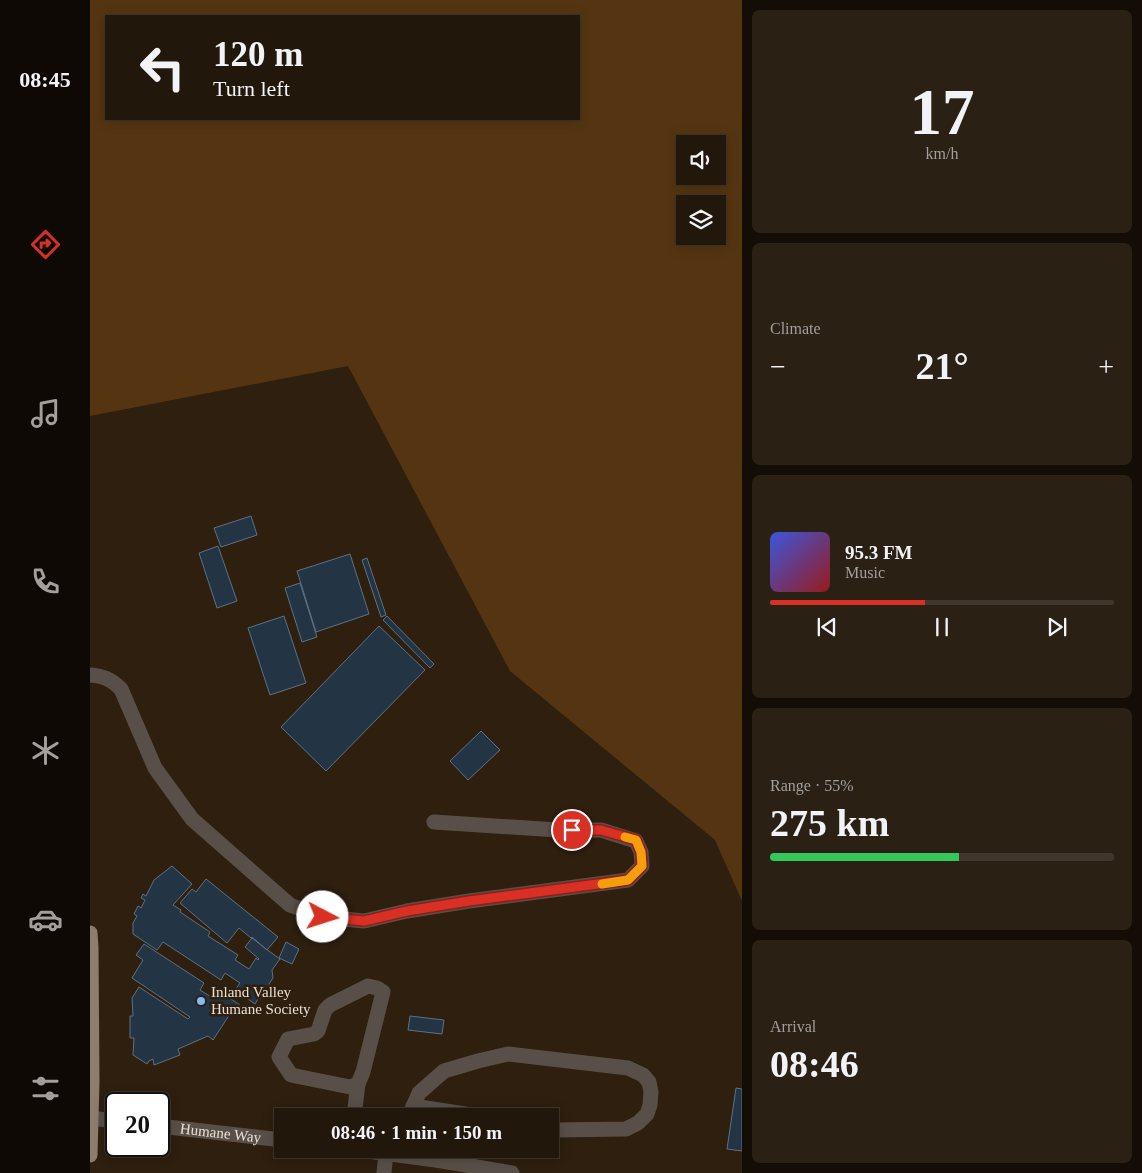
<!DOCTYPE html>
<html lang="en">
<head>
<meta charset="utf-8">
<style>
	:root { --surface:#22170b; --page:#2a2014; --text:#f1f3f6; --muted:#a29f9d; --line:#3f362c; --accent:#d93025 }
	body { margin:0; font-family:"Times New Roman",serif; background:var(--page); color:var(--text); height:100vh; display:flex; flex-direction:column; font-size:19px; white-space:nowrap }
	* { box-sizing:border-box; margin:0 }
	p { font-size:16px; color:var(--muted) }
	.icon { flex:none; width:28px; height:28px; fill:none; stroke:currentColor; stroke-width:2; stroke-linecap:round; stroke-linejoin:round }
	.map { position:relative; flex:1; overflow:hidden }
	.side { display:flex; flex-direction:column; gap:10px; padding:10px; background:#130d06; width:400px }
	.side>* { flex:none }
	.top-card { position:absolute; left:15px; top:15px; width:475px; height:105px; border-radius:0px; box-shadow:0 2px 12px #0003,0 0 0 1px var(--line); background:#22170b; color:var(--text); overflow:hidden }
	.buttons { position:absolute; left:586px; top:135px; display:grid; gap:10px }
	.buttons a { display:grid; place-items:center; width:50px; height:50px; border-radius:0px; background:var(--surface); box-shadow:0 2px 12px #0003,0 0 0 1px var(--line); font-size:25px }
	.speed { position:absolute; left:15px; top:1092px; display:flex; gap:10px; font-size:25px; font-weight:700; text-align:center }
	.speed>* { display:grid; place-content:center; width:65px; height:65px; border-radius:50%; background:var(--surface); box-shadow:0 2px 12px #0003,0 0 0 1px var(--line); line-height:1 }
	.speed .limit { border:2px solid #111; border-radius:8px; background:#fff; color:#111 }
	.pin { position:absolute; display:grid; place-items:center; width:42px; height:42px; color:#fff; margin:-21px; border:2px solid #fff; border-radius:50%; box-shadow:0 1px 5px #0007 }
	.me { position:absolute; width:55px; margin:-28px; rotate:95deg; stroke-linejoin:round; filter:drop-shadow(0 0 4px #0008) }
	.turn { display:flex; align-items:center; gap:18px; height:105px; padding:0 25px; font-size:22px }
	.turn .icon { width:65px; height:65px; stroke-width:2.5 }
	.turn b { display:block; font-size:35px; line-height:42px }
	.big { font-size:38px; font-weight:600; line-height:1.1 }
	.side .widget { flex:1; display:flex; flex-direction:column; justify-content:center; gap:8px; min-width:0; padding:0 18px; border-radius:8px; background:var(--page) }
	.side .dial { align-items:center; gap:0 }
	.dial b { font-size:65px; line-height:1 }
	.song { display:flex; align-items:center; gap:15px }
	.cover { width:60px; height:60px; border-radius:8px; background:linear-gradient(135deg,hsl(230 70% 55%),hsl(0 70% 35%)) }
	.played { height:5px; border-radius:2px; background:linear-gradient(90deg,var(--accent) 45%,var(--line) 45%) }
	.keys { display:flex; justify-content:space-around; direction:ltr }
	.heat { display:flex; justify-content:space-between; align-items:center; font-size:28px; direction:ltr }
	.charge { height:8px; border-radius:4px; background:linear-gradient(90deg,#34c759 55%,var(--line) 0) }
	.trip { position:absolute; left:184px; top:1108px; width:285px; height:50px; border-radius:0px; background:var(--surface); box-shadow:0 2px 12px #0003,0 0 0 1px var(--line); font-weight:600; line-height:50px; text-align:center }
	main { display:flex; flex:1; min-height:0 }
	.tab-bar { display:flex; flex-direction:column; width:90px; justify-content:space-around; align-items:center; background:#0e0904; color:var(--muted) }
	.tab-bar .icon { width:35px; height:35px }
	.tab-bar .current { color:var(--accent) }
	.tab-bar b { font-size:22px; color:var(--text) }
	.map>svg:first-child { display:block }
	.green { fill:#553511; fill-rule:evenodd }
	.building { fill:#233444; stroke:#5e7183 }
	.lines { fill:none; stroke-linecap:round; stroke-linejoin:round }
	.minor { stroke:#585048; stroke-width:15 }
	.major { stroke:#8e7d6d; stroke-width:15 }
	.route-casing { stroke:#8d1f18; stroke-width:12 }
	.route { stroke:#d93025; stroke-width:9 }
	.slow { stroke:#f59e0b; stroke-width:9 }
	.poi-dot { fill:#7dbef9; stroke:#2e1f0f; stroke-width:2 }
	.labels { text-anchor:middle; stroke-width:5; stroke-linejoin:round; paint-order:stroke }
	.poi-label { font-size:15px; fill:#eadfd5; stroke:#2e1f0f; text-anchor:start }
	.street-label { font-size:15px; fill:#eadfd5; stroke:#2e1f0f }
</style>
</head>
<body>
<main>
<nav class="tab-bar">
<b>08:45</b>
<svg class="icon current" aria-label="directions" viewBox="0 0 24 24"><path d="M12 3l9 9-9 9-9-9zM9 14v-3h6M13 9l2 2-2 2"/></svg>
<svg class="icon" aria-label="music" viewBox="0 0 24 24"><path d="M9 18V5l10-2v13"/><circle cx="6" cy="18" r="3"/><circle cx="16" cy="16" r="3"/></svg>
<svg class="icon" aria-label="phone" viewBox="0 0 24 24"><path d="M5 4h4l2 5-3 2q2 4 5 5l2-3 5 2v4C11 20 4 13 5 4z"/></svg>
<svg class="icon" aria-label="climate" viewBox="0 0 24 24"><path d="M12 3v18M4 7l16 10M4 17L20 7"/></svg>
<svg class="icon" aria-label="car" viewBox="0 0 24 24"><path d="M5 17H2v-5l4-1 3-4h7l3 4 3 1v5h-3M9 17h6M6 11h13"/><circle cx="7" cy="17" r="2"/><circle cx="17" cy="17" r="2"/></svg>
<svg class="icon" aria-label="filters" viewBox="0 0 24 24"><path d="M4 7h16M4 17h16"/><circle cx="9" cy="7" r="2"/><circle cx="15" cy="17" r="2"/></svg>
</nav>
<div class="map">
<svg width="652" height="1173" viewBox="0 0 652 1173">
	<rect width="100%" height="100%" fill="#2e1f0f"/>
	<path class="green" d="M 0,0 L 652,0 L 652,901 L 625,840 L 420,671 L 258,366 L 0,416 ZM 16,16 L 489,16 L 489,119 L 16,119 ZM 595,144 L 628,144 L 628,176 L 595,176 ZM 595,204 L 628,204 L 628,236 L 595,236 Z"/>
	<path class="building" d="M 161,516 L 167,535 L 131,547 L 124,528 Z
		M 128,546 L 147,601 L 127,608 L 109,553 Z
		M 260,554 L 279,614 L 226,632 L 207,571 Z
		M 277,558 L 296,615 L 291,617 L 272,560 Z
		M 210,583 L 227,637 L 212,642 L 195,588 Z
		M 194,616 L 216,683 L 180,695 L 158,628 Z
		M 297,616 L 344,664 L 340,668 L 293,620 Z
		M 289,626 L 335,670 L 236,771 L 191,727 Z
		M 391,731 L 410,750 L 378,780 L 360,761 Z
		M 82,866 L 102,884 L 83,905 L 91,910 L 90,912 L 120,932 L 118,936 L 148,955 L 145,960 L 159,969 L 166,958 L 168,960 L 169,959 L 155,947 L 162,938 L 176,949 L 190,959 L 182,970 L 183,978 L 179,984 L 180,985 L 171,998 L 169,997 L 165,1004 L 145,990 L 150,983 L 135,973 L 131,980 L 73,942 L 67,950 L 43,934 L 43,923 L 47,916 L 44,914 L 48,906 L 51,908 L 55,900 L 51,898 L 53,894 L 56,896 L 64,880 Z
		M 116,879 L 188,937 L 177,950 L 162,937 L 161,938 L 149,928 L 137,943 L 90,903 L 102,889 L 106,892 Z
		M 196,942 L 209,949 L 202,964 L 189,958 Z
		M 54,944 L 114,983 L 110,990 L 121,997 L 126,989 L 150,1005 L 143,1016 L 140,1014 L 123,1040 L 118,1036 L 88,1049 L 90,1055 L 64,1065 L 63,1059 L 59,1061 L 57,1064 L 43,1055 L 44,1038 L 40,1038 L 40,1016 L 43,1016 L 42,998 L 49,987 L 98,1019 L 100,1017 L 42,978 L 53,960 L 46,955 Z
		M 320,1016 L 354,1020 L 352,1034 L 318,1030 Z
		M 646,1088 L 652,1089 L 652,1151 L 637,1149 Z"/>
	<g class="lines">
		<g class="minor">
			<path d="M 0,675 C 13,676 21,679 31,689 L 65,768 L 102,819 L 200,905 L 233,917 L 274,921 L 317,911 L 379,901 L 538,880 L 552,866 L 551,852 L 546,841 L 511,830 L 468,830 L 344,822"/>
			<path d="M 278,986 L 287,988 L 293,992 L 273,1072 L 268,1084 L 260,1087 L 201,1075 L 189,1057 L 198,1039 L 224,1034 L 228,1031 L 235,1010 L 240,1005 Z"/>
			<path d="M 323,1106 L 388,1116"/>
			<path d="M 264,1116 L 268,1084"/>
			<path d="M 319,1116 L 329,1093 L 354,1071 L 388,1061 L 418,1054 L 538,1068 L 553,1075 L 559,1082 L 561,1092 L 560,1105 L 557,1114 L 548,1123 L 536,1129 L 466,1130 L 460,1128"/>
			<path d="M 0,1118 L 26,1121"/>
			<path id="s1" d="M 69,1126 L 192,1140"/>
			<path d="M 262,1149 L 346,1160 L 422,1173"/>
			<path d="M 294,1173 L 296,1153"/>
		</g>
		<path class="major" d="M 0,933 L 1,947 L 2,1082 L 0,1155"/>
	</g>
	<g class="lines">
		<g class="route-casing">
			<path id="route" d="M 233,917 L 274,921 L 317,911 L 379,901 L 538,880 L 552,866 L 551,852 L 546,840 L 511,830 L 482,830"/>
		</g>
		<use href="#route" class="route"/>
		<path class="slow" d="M 512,884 L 538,880 L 552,866 L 551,852 L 546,840 L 535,837"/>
	</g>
	<circle class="poi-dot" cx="111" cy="1001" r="5"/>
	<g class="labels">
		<g class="poi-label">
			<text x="121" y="997">Inland Valley<tspan x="121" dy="17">Humane Society</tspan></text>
		</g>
		<g class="street-label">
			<text dy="5" stroke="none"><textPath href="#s1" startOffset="62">Humane Way</textPath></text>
		</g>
	</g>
</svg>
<div class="buttons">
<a><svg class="icon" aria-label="sound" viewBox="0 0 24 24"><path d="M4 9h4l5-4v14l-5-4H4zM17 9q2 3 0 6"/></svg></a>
<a><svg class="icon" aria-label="layers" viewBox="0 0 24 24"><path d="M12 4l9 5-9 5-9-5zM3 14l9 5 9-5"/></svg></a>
</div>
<div class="speed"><div class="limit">20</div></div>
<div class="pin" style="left:482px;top:830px;background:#d93025"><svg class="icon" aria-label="arrive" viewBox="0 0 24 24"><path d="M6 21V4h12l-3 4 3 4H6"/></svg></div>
<svg class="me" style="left:233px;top:917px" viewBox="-20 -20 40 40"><circle r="19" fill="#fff"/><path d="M0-13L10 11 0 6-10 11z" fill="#d93025"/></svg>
<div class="trip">08:46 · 1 min · 150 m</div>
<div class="top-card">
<div class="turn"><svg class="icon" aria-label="left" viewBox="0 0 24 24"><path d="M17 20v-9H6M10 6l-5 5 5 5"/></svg><div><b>120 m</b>Turn left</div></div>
</div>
</div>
<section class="side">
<div class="widget dial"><b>17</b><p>km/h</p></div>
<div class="widget"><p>Climate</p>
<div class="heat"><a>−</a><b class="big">21°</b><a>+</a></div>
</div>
<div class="widget">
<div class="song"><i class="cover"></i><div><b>95.3 FM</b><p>Music</p></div></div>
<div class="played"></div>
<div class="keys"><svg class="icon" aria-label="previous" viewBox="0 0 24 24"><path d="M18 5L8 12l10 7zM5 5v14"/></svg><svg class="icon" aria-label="pause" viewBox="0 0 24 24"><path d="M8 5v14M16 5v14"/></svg><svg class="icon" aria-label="next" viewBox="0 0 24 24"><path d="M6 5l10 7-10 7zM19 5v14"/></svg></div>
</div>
<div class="widget"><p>Range · 55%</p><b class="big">275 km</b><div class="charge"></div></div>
<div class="widget"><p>Arrival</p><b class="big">08:46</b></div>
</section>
</main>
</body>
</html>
